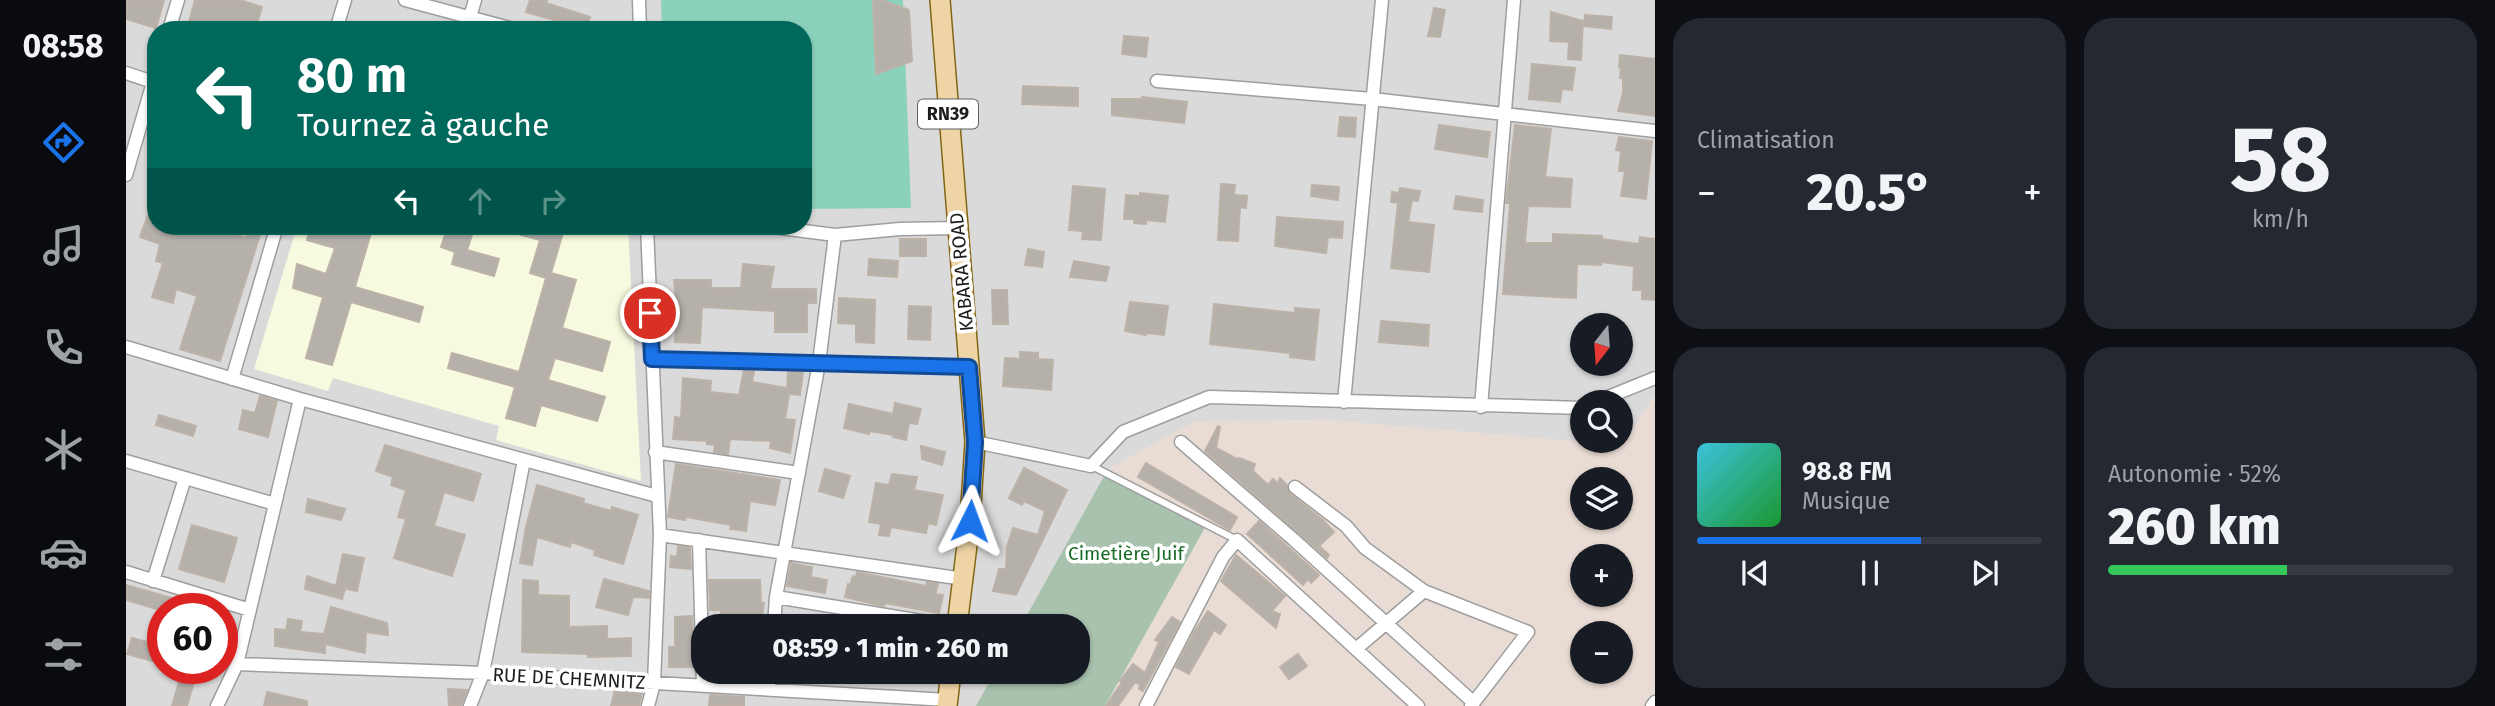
<!DOCTYPE html>
<html lang="fr">
<head>
<meta charset="utf-8">
<style>
	:root { --surface:#171b24; --page:#242831; --text:#f1f3f6; --muted:#9ea1a6; --line:#363941; --accent:#1a73e8 }
	body { margin:0; font-family:"Fira Sans",sans-serif; background:var(--page); color:var(--text); height:100vh; display:flex; flex-direction:column; font-size:26px; white-space:nowrap }
	* { box-sizing:border-box; margin:0 }
	p { font-size:23px; color:var(--muted) }
	.icon { flex:none; width:38px; height:38px; fill:none; stroke:currentColor; stroke-width:2; stroke-linecap:round; stroke-linejoin:round }
	.map { position:relative; flex:1; overflow:hidden }
	.sheet { display:flex; flex-direction:column; gap:18px; padding:18px; background:#0d0f14; width:840px }
	.sheet>* { flex:none }
	.top-card { position:absolute; left:21px; top:21px; width:665px; height:214px; border-radius:28px; box-shadow:0 2px 5px #0004; background:#00695c; color:#fff; overflow:hidden }
	.needle { width:46px; rotate:197deg }
	.controls { position:absolute; left:1444px; top:313px; display:grid; gap:14px }
	.controls a { display:grid; place-items:center; width:63px; height:63px; border-radius:50%; background:var(--surface); box-shadow:0 2px 5px #0004; font-size:35px }
	.speed { position:absolute; left:21px; top:593px; display:flex; gap:14px; font-size:35px; font-weight:700; text-align:center }
	.speed>* { display:grid; place-content:center; width:91px; height:91px; border-radius:50%; background:var(--surface); box-shadow:0 2px 5px #0004; line-height:1 }
	.speed .limit { border:10px solid #d22; background:#fff; color:#111 }
	.pin { position:absolute; display:grid; place-items:center; width:60px; height:60px; color:#fff; margin:-30px; border:4px solid #fff; border-radius:50%; box-shadow:0 2px 7px #0007 }
	.me { position:absolute; width:77px; margin:-38px; rotate:3deg; stroke-linejoin:round; filter:drop-shadow(0 0 5px #0008) }
	.turn { display:flex; align-items:center; gap:24px; height:147px; padding:0 35px; font-size:32px }
	.turn .icon { width:91px; height:91px; stroke-width:2.5 }
	.turn b { display:block; font-size:49px; line-height:60px }
	.lanes { display:flex; align-items:center; height:66px; padding:0 35px; background:#0003; justify-content:center; gap:35px; direction:ltr }
	.lanes .off { opacity:.35 }
	.big { font-size:52px; font-weight:800; line-height:1.1 }
	.sheet .card { flex:1; display:flex; flex-direction:column; justify-content:center; gap:10px; min-width:0; padding:0 24px; border-radius:28px; background:var(--page) }
	.sheet .dial { align-items:center; gap:0 }
	.dial b { font-size:91px; line-height:1 }
	.song { display:flex; align-items:center; gap:21px }
	.cover { width:84px; height:84px; border-radius:10px; background:linear-gradient(135deg,hsl(190 70% 55%),hsl(130 70% 35%)) }
	.played { height:7px; border-radius:4px; background:linear-gradient(90deg,var(--accent) 65%,var(--line) 65%) }
	.keys { display:flex; justify-content:space-around; direction:ltr }
	.heat { display:flex; justify-content:space-between; align-items:center; font-size:38px; direction:ltr }
	.charge { height:10px; border-radius:5px; background:linear-gradient(90deg,#34c759 52%,var(--line) 0) }
	.sheet .tiles { flex:1; display:grid; gap:18px; grid-template-columns:repeat(2,1fr) }
	.trip { position:absolute; left:565px; top:614px; width:399px; height:70px; border-radius:28px; background:var(--surface); box-shadow:0 2px 5px #0004; font-weight:800; line-height:70px; text-align:center }
	main { display:flex; flex:1; min-height:0 }
	.tab-bar { display:flex; flex-direction:column; width:126px; justify-content:space-around; align-items:center; background:#090b0e; color:var(--muted) }
	.tab-bar .icon { width:49px; height:49px }
	.tab-bar .selected { color:var(--accent) }
	.tab-bar b { font-size:32px; color:var(--text) }
	.map>svg:first-child { display:block }
	.residential { fill:#dbdada; fill-rule:evenodd }
	.education { fill:#f8fadf }
	.military { fill:#e9dcd4; fill-rule:evenodd }
	.cemetery { fill:#a8c2ae }
	.pitch { fill:#8bd2bc }
	.building { fill:#b5b0aa; stroke:#bcb2a8; stroke-width:2 }
	.lines { fill:none; stroke-linecap:round; stroke-linejoin:round }
	.service-casing { stroke:#9e9e9e; stroke-width:9 }
	.minor-casing { stroke:#9e9e9e; stroke-width:15 }
	.primary-casing { stroke:#836613; stroke-width:22 }
	.service { stroke:#fff; stroke-width:6 }
	.minor { stroke:#fff; stroke-width:12 }
	.primary { stroke:#efd5a6; stroke-width:19 }
	.route-casing { stroke:#114b97; stroke-width:18 }
	.route { stroke:#1a73e8; stroke-width:12 }
	.labels { text-anchor:middle; stroke-width:7; stroke-linejoin:round; paint-order:stroke }
	.shield { fill:#fff; stroke:#616161; stroke-width:2 }
	.shield-label { font-size:18px; font-weight:bold; fill:#1d1d1d }
	.street-label { font-size:19px; fill:#1d1d1d; stroke:#fff }
	.park-label { font-size:19px; fill:#196c26; stroke:#fff }
</style>
</head>
<body>
<main>
<nav class="tab-bar">
<b>08:58</b>
<svg class="icon selected" aria-label="directions" viewBox="0 0 24 24"><path d="M12 3l9 9-9 9-9-9zM9 14v-3h6M13 9l2 2-2 2"/></svg>
<svg class="icon" aria-label="music" viewBox="0 0 24 24"><path d="M9 18V5l10-2v13"/><circle cx="6" cy="18" r="3"/><circle cx="16" cy="16" r="3"/></svg>
<svg class="icon" aria-label="phone" viewBox="0 0 24 24"><path d="M5 4h4l2 5-3 2q2 4 5 5l2-3 5 2v4C11 20 4 13 5 4z"/></svg>
<svg class="icon" aria-label="climate" viewBox="0 0 24 24"><path d="M12 3v18M4 7l16 10M4 17L20 7"/></svg>
<svg class="icon" aria-label="car" viewBox="0 0 24 24"><path d="M5 17H2v-5l4-1 3-4h7l3 4 3 1v5h-3M9 17h6M6 11h13"/><circle cx="7" cy="17" r="2"/><circle cx="17" cy="17" r="2"/></svg>
<svg class="icon" aria-label="filters" viewBox="0 0 24 24"><path d="M4 7h16M4 17h16"/><circle cx="9" cy="7" r="2"/><circle cx="15" cy="17" r="2"/></svg>
</nav>
<div class="map">
<svg width="1529" height="706" viewBox="0 0 1529 706">
	<rect width="100%" height="100%" fill="#eceae4"/>
	<path class="residential" d="M 0,0 L 1529,0 L 1529,395 L 1496,446 L 1201,420 L 1068,422 L 983,469 L 979,706 L 0,706 ZM 30,30 L 677,30 L 677,226 L 30,226 ZM 1456,326 L 1494,326 L 1494,364 L 1456,364 ZM 1456,402 L 1494,402 L 1494,441 L 1456,441 ZM 37,609 L 96,609 L 96,668 L 37,668 ZM 578,626 L 952,626 L 952,672 L 578,672 Z"/>
	<path class="education" d="M 171,226 L 502,226 L 515,481 L 370,440 L 373,426 L 207,378 L 202,391 L 128,369 Z"/>
	<path class="military" d="M 1529,395 L 1529,706 L 979,706 L 1081,524 L 982,469 L 1068,422 L 1201,420 L 1496,445 ZM 1456,480 L 1494,480 L 1494,518 L 1456,518 ZM 1456,556 L 1494,556 L 1494,595 L 1456,595 ZM 1456,634 L 1494,634 L 1494,672 L 1456,672 Z"/>
	<path class="cemetery" d="M 982,469 L 1081,524 L 979,706 L 850,706 L 869,672 L 952,672 L 952,626 L 895,626 Z"/>
	<path class="pitch" d="M 535,0 L 777,0 L 785,208 L 677,209 L 677,30 L 536,30 Z"/>
	<path class="building" d="M 0,0 L 38,0 L 30,28 L 0,19 Z
		M 69,0 L 114,0 L 136,7 L 129,30 L 78,30 L 62,25 Z
		M 404,0 L 421,0 L 420,3 L 464,17 L 460,29 L 400,12 Z
		M 747,0 L 756,0 L 783,10 L 786,61 L 750,74 Z
		M 1308,8 L 1319,10 L 1314,37 L 1302,36 Z
		M 1425,12 L 1457,21 L 1455,60 L 1442,59 L 1443,42 L 1424,41 Z
		M 1459,15 L 1486,17 L 1485,29 L 1458,26 Z
		M 998,36 L 1022,38 L 1020,57 L 996,54 Z
		M 1494,55 L 1529,59 L 1529,116 L 1492,111 L 1497,93 L 1497,78 L 1494,78 L 1495,67 L 1493,67 Z
		M 1406,64 L 1449,68 L 1446,90 L 1436,89 L 1434,102 L 1403,99 Z
		M 897,86 L 952,88 L 952,106 L 896,104 Z
		M 1016,97 L 1061,102 L 1058,123 L 986,115 L 986,99 L 1016,99 Z
		M 1214,117 L 1230,118 L 1229,137 L 1212,136 Z
		M 1313,125 L 1364,132 L 1361,157 L 1309,149 Z
		M 1389,125 L 1425,129 L 1419,177 L 1446,179 L 1444,207 L 1402,206 L 1399,243 L 1427,243 L 1427,234 L 1476,236 L 1476,239 L 1513,244 L 1514,237 L 1529,239 L 1529,300 L 1516,299 L 1516,290 L 1507,290 L 1508,266 L 1475,262 L 1475,265 L 1451,264 L 1450,298 L 1377,294 L 1384,203 L 1380,203 Z
		M 1493,137 L 1526,141 L 1520,199 L 1495,196 L 1499,171 L 1493,171 L 1495,151 L 1490,150 Z
		M 1095,184 L 1109,185 L 1108,195 L 1121,196 L 1120,208 L 1114,207 L 1112,241 L 1092,240 Z
		M 1186,185 L 1213,187 L 1212,200 L 1185,196 Z
		M 947,186 L 979,189 L 975,240 L 956,239 L 957,231 L 943,230 Z
		M 1274,188 L 1294,191 L 1292,201 L 1286,200 L 1282,222 L 1308,225 L 1303,272 L 1265,268 L 1272,203 L 1265,202 L 1266,192 L 1273,193 Z
		M 1014,193 L 1042,196 L 1039,222 L 1020,220 L 1020,224 L 1008,223 L 1008,219 L 998,219 L 1000,195 L 1014,196 Z
		M 1330,196 L 1357,200 L 1356,212 L 1328,209 Z
		M 22,215 L 30,217 L 30,226 L 79,226 L 120,238 L 122,232 L 134,235 L 94,361 L 54,349 L 71,296 L 50,289 L 47,303 L 26,297 L 37,263 L 30,261 L 34,244 L 14,237 Z
		M 1151,217 L 1217,222 L 1216,238 L 1202,237 L 1200,253 L 1149,246 Z
		M 185,226 L 247,226 L 229,287 L 297,307 L 293,322 L 225,302 L 206,365 L 180,358 L 197,297 L 167,288 L 171,264 L 200,274 L 209,248 L 181,240 Z
		M 322,226 L 349,226 L 341,250 L 373,259 L 368,276 L 326,264 L 329,252 L 315,247 Z
		M 375,226 L 439,226 L 425,273 L 450,280 L 436,328 L 484,342 L 476,371 L 429,358 L 422,380 L 479,397 L 471,421 L 415,405 L 409,426 L 380,418 L 389,387 L 322,368 L 326,353 L 393,372 L 420,278 L 404,273 L 414,240 L 374,229 Z
		M 774,239 L 800,239 L 800,256 L 774,256 Z
		M 902,249 L 918,252 L 916,267 L 899,265 Z
		M 743,259 L 772,261 L 771,277 L 742,275 Z
		M 948,261 L 983,267 L 980,281 L 944,277 Z
		M 617,264 L 648,267 L 644,289 L 690,289 L 690,303 L 681,303 L 681,332 L 649,332 L 649,311 L 576,307 L 574,343 L 549,342 L 551,308 L 548,280 L 585,280 L 585,288 L 615,288 Z
		M 866,290 L 881,290 L 882,324 L 867,324 Z
		M 713,298 L 749,300 L 748,343 L 730,342 L 730,324 L 712,323 Z
		M 1004,302 L 1042,306 L 1038,335 L 1020,333 L 1020,335 L 999,331 Z
		M 1088,304 L 1169,313 L 1169,308 L 1193,310 L 1188,360 L 1164,357 L 1164,353 L 1084,344 Z
		M 783,306 L 805,307 L 804,340 L 782,339 Z
		M 1255,321 L 1303,325 L 1302,346 L 1253,342 Z
		M 894,352 L 912,353 L 912,359 L 927,360 L 925,390 L 877,386 L 879,358 L 894,359 Z
		M 618,370 L 628,371 L 626,382 L 661,388 L 662,371 L 677,372 L 674,395 L 663,394 L 659,419 L 669,420 L 664,453 L 644,448 L 645,441 L 604,439 L 602,454 L 588,452 L 589,445 L 581,444 L 581,441 L 547,439 L 549,417 L 555,418 L 557,378 L 585,381 L 584,392 L 613,395 Z
		M 134,396 L 151,401 L 142,437 L 113,429 L 117,410 L 129,413 Z
		M 769,403 L 795,409 L 791,424 L 783,423 L 780,440 L 767,437 L 767,435 L 743,431 L 743,434 L 718,428 L 723,404 L 767,414 Z
		M 33,415 L 70,426 L 67,436 L 30,425 Z
		M 1092,426 L 1094,427 L 1090,448 L 1113,460 L 1113,458 L 1129,464 L 1127,471 L 1142,485 L 1147,479 L 1152,483 L 1154,478 L 1161,485 L 1164,494 L 1197,520 L 1208,532 L 1193,546 L 1203,555 L 1201,558 L 1079,451 Z
		M 259,445 L 355,474 L 347,501 L 318,492 L 308,526 L 339,535 L 326,576 L 268,558 L 280,519 L 272,517 L 280,490 L 265,485 L 267,477 L 250,471 Z
		M 795,446 L 819,452 L 816,465 L 796,459 Z
		M 1020,463 L 1111,517 L 1104,530 L 1012,477 Z
		M 550,464 L 654,480 L 649,505 L 624,501 L 620,531 L 604,529 L 605,525 L 560,517 L 559,520 L 542,517 Z
		M 898,468 L 941,490 L 890,595 L 867,591 L 873,569 L 880,569 L 881,547 L 887,528 L 912,535 L 919,511 L 898,501 L 896,505 L 883,498 Z
		M 699,469 L 724,476 L 717,498 L 693,491 Z
		M 766,474 L 791,477 L 788,490 L 817,495 L 810,525 L 802,523 L 800,533 L 765,527 L 763,536 L 753,535 L 755,524 L 743,522 L 750,483 L 763,485 Z
		M 411,485 L 458,499 L 457,503 L 485,511 L 486,507 L 512,515 L 497,564 L 468,555 L 469,550 L 445,542 L 444,547 L 411,537 L 406,565 L 394,563 L 400,527 Z
		M 182,499 L 219,509 L 215,520 L 180,512 Z
		M 1133,521 L 1161,546 L 1193,575 L 1185,583 L 1182,579 L 1177,585 L 1121,534 Z
		M 66,525 L 111,538 L 98,582 L 53,569 Z
		M 552,546 L 564,548 L 565,569 L 544,567 L 545,556 L 551,557 Z
		M 217,554 L 238,558 L 231,591 L 212,587 L 219,589 L 216,599 L 179,589 L 181,576 L 210,586 Z
		M 1110,555 L 1159,596 L 1146,611 L 1154,614 L 1150,628 L 1095,581 Z
		M 665,563 L 686,567 L 685,577 L 701,580 L 699,593 L 661,586 Z
		M 731,572 L 800,586 L 801,582 L 812,584 L 809,594 L 817,595 L 813,613 L 759,603 L 758,606 L 748,604 L 719,597 L 722,584 L 724,585 L 727,576 L 730,577 Z
		M 478,579 L 523,591 L 523,598 L 507,597 L 502,615 L 470,607 Z
		M 397,580 L 412,581 L 412,595 L 443,596 L 443,627 L 481,626 L 481,639 L 505,638 L 505,656 L 462,657 L 462,654 L 396,652 Z
		M 583,580 L 634,580 L 635,602 L 638,603 L 636,616 L 595,615 L 595,610 L 584,610 Z
		M 0,585 L 73,606 L 72,609 L 37,609 L 37,611 L 0,600 Z
		M 205,607 L 261,623 L 262,635 L 240,632 L 239,653 L 199,644 L 199,653 L 149,646 L 149,629 L 160,630 L 162,619 L 176,621 L 174,632 L 198,634 Z
		M 1082,611 L 1100,625 L 1094,634 L 1088,630 L 1063,674 L 1050,667 L 1068,632 Z
		M 566,616 L 568,667 L 543,667 L 543,647 L 549,647 L 549,617 Z
		M 1046,617 L 1054,622 L 1017,691 L 1013,689 L 1014,685 L 1009,682 L 992,706 L 980,706 L 996,682 L 994,681 L 1007,664 L 1019,673 L 1033,642 L 1029,640 Z
		M 6,638 L 37,646 L 37,664 L 1,654 Z
		M 1172,654 L 1181,666 L 1163,679 L 1154,667 Z
		M 57,668 L 72,668 L 61,706 L 46,706 Z
		M 322,689 L 341,690 L 335,706 L 323,706 Z
		M 489,690 L 516,693 L 513,706 L 485,706 Z
		M 141,692 L 181,701 L 181,706 L 138,706 Z
		M 584,695 L 618,697 L 618,706 L 583,706 Z"/>
	<g class="lines">
		<g class="service-casing">
			<path id="service" d="M 966,466 L 1111,540"/>
		</g>
		<g class="minor-casing">
			<path id="minor" d="M 279,0 L 391,30
				M 513,0 L 514,30
				M 344,17 L 349,0
				M 43,30 L 52,0
				M 210,30 L 219,0
				M 0,73 L 30,83
				M 1031,81 L 1246,99 L 1529,131
				M 0,175 L 30,72
				M 521,226 L 534,535 L 528,683 L 522,706
				M 639,226 L 709,235 L 774,229 L 832,228
				M 0,347 L 174,399 L 531,496
				M 526,359 L 843,367
				M 106,379 L 151,226
				M 1218,402 L 1256,0
				M 1470,402 L 1529,378
				M 1355,407 L 1388,0
				M 849,442 L 965,466 L 997,432 L 1083,397 L 1456,408
				M 1055,442 L 1167,539 L 1347,702
				M 529,452 L 673,473
				M 0,461 L 149,504
				M 1169,487 L 1220,526 L 1239,548 L 1298,591 L 1402,632 L 1345,706
				M 534,535 L 838,579
				M 573,540 L 577,686
				M 0,572 L 124,610
				M 27,581 L 59,478
				M 650,597 L 826,626
				M 648,626 L 650,597 L 693,363 L 709,235
				M 1230,649 L 1298,591
				M 111,664 L 357,673 L 822,700
				M 643,688 L 644,672
				M 91,706 L 111,664 L 174,399
				M 344,706 L 357,673 L 398,460
				M 1020,706 L 1097,557 L 1111,540 L 1292,706
				M 1526,706 L 1529,702"/>
		</g>
		<g class="primary-casing">
			<path id="primary" d="M 814,0 L 849,442 L 844,521 L 831,626
				M 821,706 L 825,672"/>
		</g>
		<use href="#service" class="service"/>
		<use href="#minor" class="minor"/>
		<use href="#primary" class="primary"/>
	</g>
	<g class="lines">
		<g class="route-casing">
			<path id="route" d="M 524,313 L 526,359 L 843,367 L 849,442 L 844,521"/>
		</g>
		<use href="#route" class="route"/>
	</g>
	<g class="labels">
		<rect class="shield" x="792" y="99.5" width="60" height="29" rx="5"/>
		<g class="shield-label">
			<text x="822" y="120">RN39</text>
		</g>
		<g class="street-label">
			<text transform="translate(835 272) rotate(-95)" y="7">KABARA ROAD</text>
			<text transform="translate(443 678) rotate(3)" y="7">RUE DE CHEMNITZ</text>
		</g>
		<g class="park-label">
			<text x="1000" y="560">Cimetière Juif</text>
		</g>
	</g>
</svg>
<div class="controls">
<a><svg class="needle" viewBox="-14 -14 28 28"><path d="M0-13l5 13h-10z" fill="#e53935"/><path d="M0 13l5-13h-10z" fill="#9ea1a6"/></svg></a>
<a><svg class="icon" aria-label="search" viewBox="0 0 24 24"><circle cx="10" cy="10" r="6"/><path d="M15 15l6 6"/></svg></a>
<a><svg class="icon" aria-label="layers" viewBox="0 0 24 24"><path d="M12 4l9 5-9 5-9-5zM3 14l9 5 9-5"/></svg></a>
<a>+</a>
<a>−</a>
</div>
<div class="speed"><div class="limit">60</div></div>
<div class="pin" style="left:524px;top:313px;background:#d93025"><svg class="icon" aria-label="arrive" viewBox="0 0 24 24"><path d="M6 21V4h12l-3 4 3 4H6"/></svg></div>
<svg class="me" style="left:844px;top:521px" viewBox="-20 -20 40 40"><path d="M0-17L14 15 0 8-14 15z" fill="#1a73e8" stroke="#fff" stroke-width="4"/></svg>
<div class="trip">08:59 · 1 min · 260 m</div>
<div class="top-card">
<div class="turn"><svg class="icon" aria-label="left" viewBox="0 0 24 24"><path d="M17 20v-9H6M10 6l-5 5 5 5"/></svg><div><b>80 m</b>Tournez à gauche</div></div>
<div class="lanes"><svg class="icon" aria-label="left" viewBox="0 0 24 24"><path d="M17 20v-9H6M10 6l-5 5 5 5"/></svg><svg class="icon off" aria-label="ahead" viewBox="0 0 24 24"><path d="M12 20V5M6 11l6-6 6 6"/></svg><svg class="icon off" aria-label="right" viewBox="0 0 24 24"><path d="M7 20v-9h11M14 6l5 5-5 5"/></svg></div>
</div>
</div>
<section class="sheet">
<div class="tiles">
<div class="card"><p>Climatisation</p>
<div class="heat"><a>−</a><b class="big">20.5°</b><a>+</a></div>
</div>
<div class="card dial"><b>58</b><p>km/h</p></div>
<div class="card">
<div class="song"><i class="cover"></i><div><b>98.8 FM</b><p>Musique</p></div></div>
<div class="played"></div>
<div class="keys"><svg class="icon" aria-label="previous" viewBox="0 0 24 24"><path d="M18 5L8 12l10 7zM5 5v14"/></svg><svg class="icon" aria-label="pause" viewBox="0 0 24 24"><path d="M8 5v14M16 5v14"/></svg><svg class="icon" aria-label="next" viewBox="0 0 24 24"><path d="M6 5l10 7-10 7zM19 5v14"/></svg></div>
</div>
<div class="card"><p>Autonomie · 52%</p><b class="big">260 km</b><div class="charge"></div></div>
</div>
</section>
</main>
</body>
</html>
